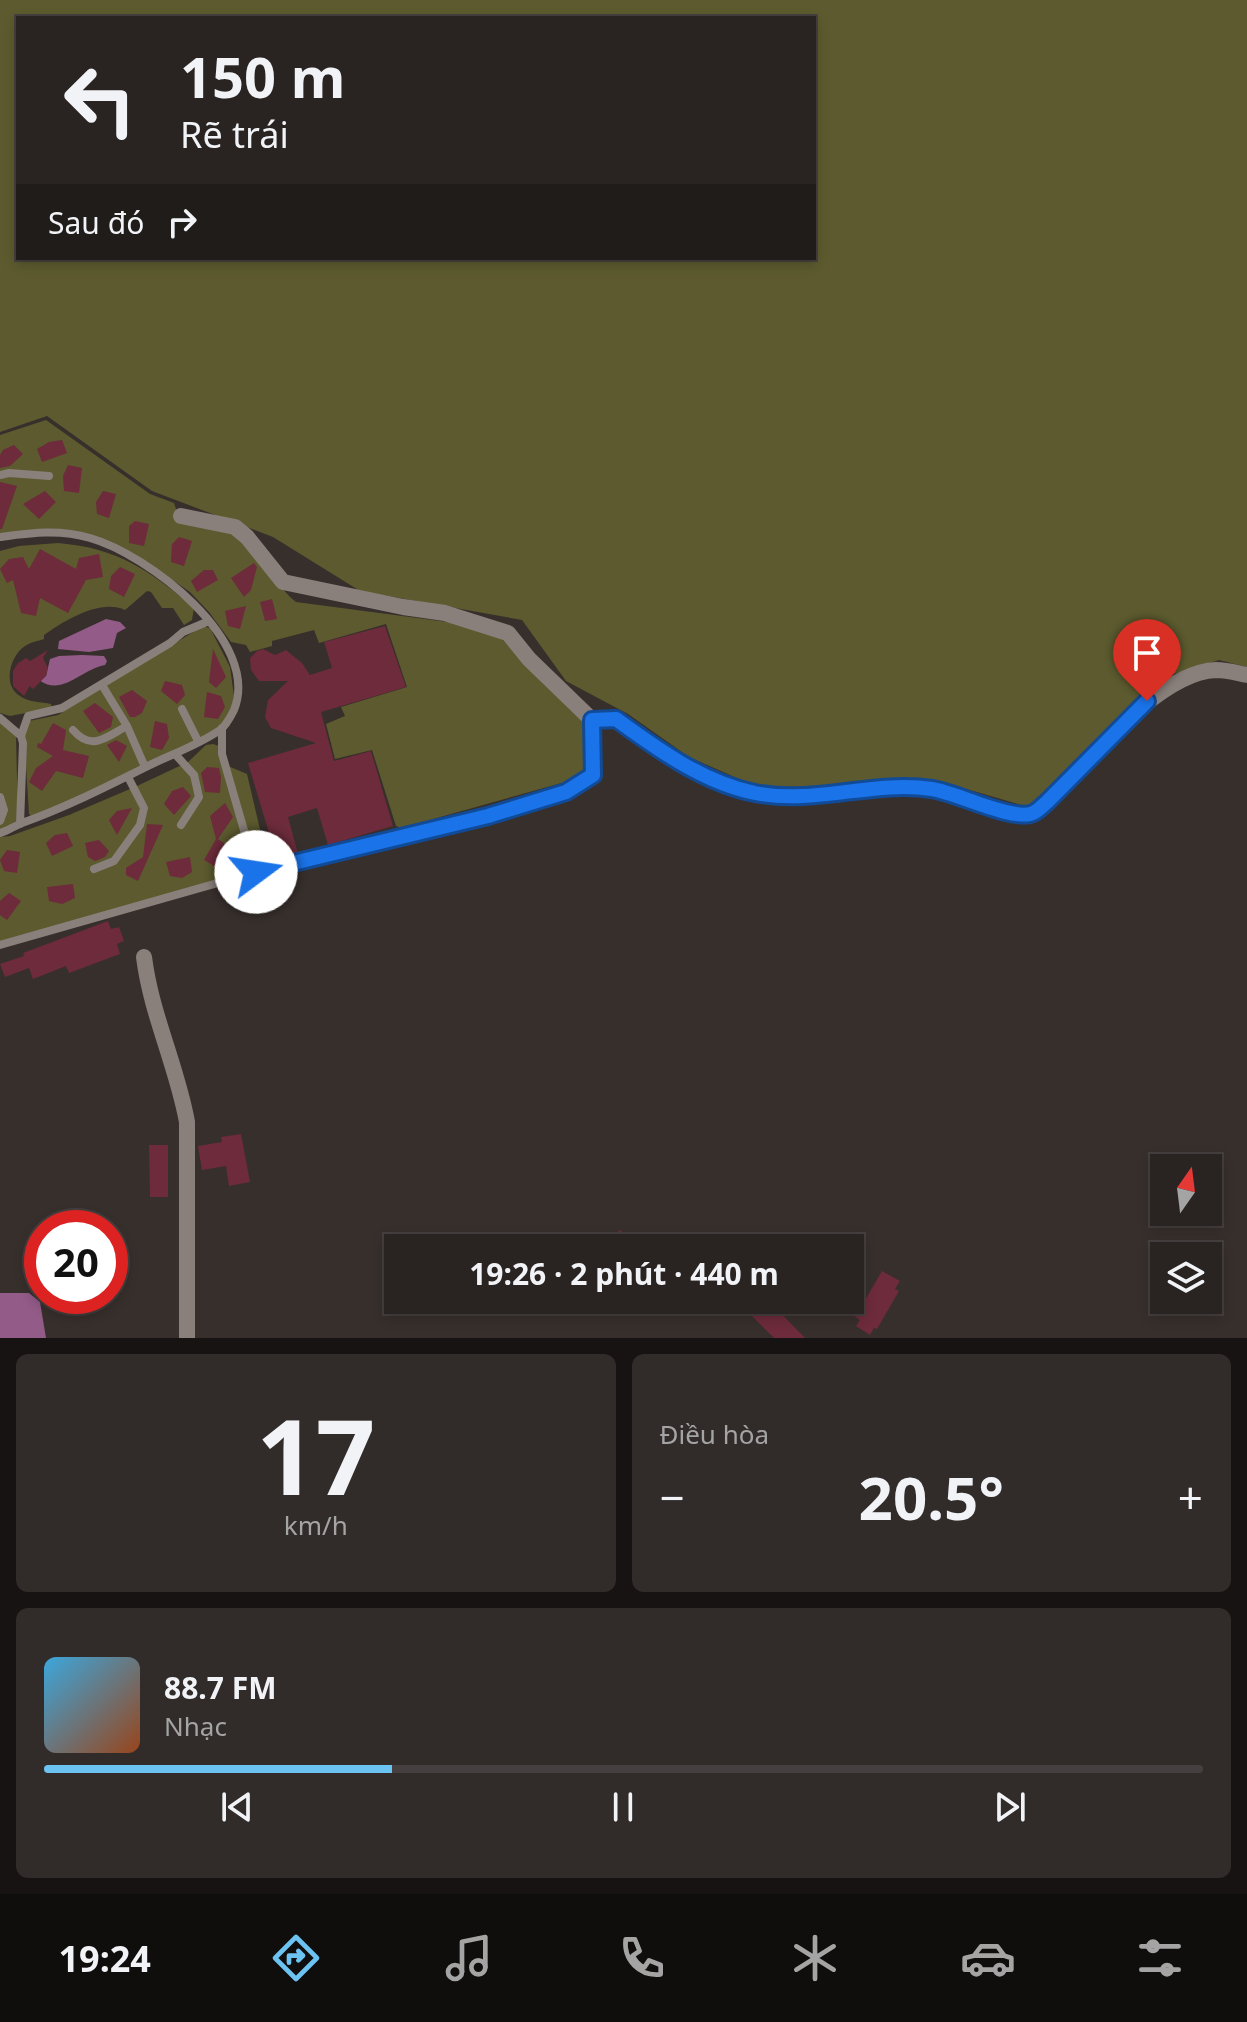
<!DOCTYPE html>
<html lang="vi">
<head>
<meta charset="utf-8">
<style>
	:root { --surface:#292321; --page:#312b2a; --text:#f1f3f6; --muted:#a5a4a5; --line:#45403f; --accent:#6cc3f2 }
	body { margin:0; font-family:"Noto Sans",sans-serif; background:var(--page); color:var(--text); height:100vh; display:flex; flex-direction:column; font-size:30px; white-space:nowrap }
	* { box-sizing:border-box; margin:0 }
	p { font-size:26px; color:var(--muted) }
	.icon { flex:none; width:44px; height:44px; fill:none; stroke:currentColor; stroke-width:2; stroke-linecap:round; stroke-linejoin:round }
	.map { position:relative; height:1338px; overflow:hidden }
	.details { display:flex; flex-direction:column; gap:16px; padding:16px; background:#171312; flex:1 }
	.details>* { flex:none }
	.top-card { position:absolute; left:16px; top:16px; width:800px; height:244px; border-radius:0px; box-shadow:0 4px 12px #0003,0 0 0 2px var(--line); background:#292321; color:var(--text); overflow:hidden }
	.needle { width:52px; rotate:14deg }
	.buttons { position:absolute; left:1150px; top:1154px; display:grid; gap:16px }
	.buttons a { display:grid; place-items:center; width:72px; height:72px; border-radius:0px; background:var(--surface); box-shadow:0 4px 12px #0003,0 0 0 2px var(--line); font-size:40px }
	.speed { position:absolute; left:24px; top:1210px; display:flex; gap:16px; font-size:40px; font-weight:700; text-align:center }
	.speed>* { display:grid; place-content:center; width:104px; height:104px; border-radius:50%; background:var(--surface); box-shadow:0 4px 12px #0003,0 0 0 2px var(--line); line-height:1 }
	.speed .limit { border:12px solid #d22; background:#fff; color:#111 }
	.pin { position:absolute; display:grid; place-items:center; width:68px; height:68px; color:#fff; margin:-82px -34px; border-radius:50% 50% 50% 0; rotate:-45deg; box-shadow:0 0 8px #0007 }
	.pin .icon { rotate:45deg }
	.me { position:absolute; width:88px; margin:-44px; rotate:76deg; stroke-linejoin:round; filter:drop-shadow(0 0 6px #0008) }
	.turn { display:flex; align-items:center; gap:28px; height:168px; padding:0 32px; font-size:36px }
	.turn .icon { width:104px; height:104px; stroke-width:2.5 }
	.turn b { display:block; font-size:56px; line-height:68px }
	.then { display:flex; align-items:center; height:76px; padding:0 32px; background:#0003; gap:16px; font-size:30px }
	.big { font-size:60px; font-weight:700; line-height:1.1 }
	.details .card { flex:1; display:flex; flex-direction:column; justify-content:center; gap:12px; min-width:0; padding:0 28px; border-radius:12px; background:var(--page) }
	.details .dial { align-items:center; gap:0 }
	.dial b { font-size:104px; line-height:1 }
	.song { display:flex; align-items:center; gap:24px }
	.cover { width:96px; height:96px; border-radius:12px; background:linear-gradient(135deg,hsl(200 70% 55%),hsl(20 70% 35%)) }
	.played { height:8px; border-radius:4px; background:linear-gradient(90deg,var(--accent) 30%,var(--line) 30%) }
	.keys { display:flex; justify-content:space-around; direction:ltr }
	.heat { display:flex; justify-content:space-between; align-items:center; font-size:44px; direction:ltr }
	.details .tiles { flex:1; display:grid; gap:16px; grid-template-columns:1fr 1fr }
	.card:last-child { grid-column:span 2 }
	.trip { position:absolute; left:384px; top:1234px; width:480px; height:80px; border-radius:0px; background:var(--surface); box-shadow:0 4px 12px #0003,0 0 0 2px var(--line); font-weight:700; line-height:80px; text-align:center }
	.tab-bar { display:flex; height:128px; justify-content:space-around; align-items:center; background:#100e0d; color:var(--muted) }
	.tab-bar .icon { width:56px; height:56px }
	.tab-bar .active { color:var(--accent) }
	.tab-bar b { font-size:36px; color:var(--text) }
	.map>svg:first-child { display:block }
	.green { fill:#5c5a2e; fill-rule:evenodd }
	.water { fill:#935b88 }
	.building { fill:#6d2b3b }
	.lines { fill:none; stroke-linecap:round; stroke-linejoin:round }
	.lane { stroke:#897f7b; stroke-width:8 }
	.street { stroke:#897f7b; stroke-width:16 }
	.route-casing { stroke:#114b97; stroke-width:20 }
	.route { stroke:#1a73e8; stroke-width:14 }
</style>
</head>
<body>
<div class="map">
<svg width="1247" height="1338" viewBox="0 0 1247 1338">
	<rect width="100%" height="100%" fill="#372f2c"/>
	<path class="green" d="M 0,0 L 1247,0 L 1247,667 L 1219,660 L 1168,676 L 1028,807 L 939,781 L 818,787 L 755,786 L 689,757 L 628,714 L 566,681 L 522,620 L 360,591 L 273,537 L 152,491 L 47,416 L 0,432 ZM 18,18 L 814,18 L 814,258 L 18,258 Z
		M 46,420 L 150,494 L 174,503 L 180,521 C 196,524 217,524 231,530 C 253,540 275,587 296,602 L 478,626 L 506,635 L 589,721 L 586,771 L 583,777 L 401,828 L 396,826 L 372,750 L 335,759 L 326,724 L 345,716 L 341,707 L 407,687 L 386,624 L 319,643 L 314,630 L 272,641 L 272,646 L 250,652 L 246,645 L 231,642 L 209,612 L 190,592 L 145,561 L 69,532 L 0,536 L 0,435 Z
		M 58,543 C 118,548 149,570 194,608 L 192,620 L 184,625 L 173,608 L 162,608 L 151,592 L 147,591 L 125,610 C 101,598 63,621 44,635 L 44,639 C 38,641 31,642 25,646 C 10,656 2,685 20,696 C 28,702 41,702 51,704 L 52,708 L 10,716 L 0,713 L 0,551 L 19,546 Z
		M 203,626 L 210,628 L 230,667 L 234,696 L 232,706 L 221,727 L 174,753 L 32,817 L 29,814 L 24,736 L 29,721 L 58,715 Z
		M 0,722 L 16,736 L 18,820 L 0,831 Z
		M 213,744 L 219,746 L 228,766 L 247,774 L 266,855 L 259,870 L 0,943 L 0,837 L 10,836 L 69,815 L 137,786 L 188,762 L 206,745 Z"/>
	<path class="water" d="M 106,619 L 120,622 L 126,628 L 117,633 L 113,648 L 89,652 L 58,649 L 59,641 Z
		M 82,655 L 104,656 L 107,661 L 105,665 C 82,669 62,697 39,680 L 46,676 L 50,659 L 59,656 Z
		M 0,1293 L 29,1293 L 40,1302 L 46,1338 L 0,1338 Z"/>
	<path class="building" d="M 62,440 L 67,453 L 42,462 L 37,449 L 49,442 Z
		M 14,445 L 23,454 L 10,466 L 0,468 L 0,455 L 3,450 Z
		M 68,465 L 82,468 L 79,493 L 64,491 L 63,476 Z
		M 0,482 L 17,486 L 2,529 L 0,529 Z
		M 45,491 L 56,502 L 39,519 L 23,504 Z
		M 103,491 L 116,494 L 109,518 L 97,514 L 96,502 Z
		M 135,521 L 149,524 L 144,546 L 129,543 L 129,526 Z
		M 179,537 L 192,541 L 184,566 L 171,562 L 172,544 Z
		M 40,549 L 76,569 L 79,558 L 99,554 L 103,577 L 86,580 L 68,613 L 40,598 L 36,616 L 21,613 L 13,580 L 7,583 L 0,569 L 9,559 L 23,557 L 29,569 Z
		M 254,563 L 257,567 L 251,590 L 244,597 L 231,578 Z
		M 120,567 L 135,574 L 124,597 L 109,589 L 111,576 Z
		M 204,570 L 213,570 L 218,580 L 197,592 L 191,581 Z
		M 272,599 L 277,619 L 265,621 L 260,602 Z
		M 246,606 L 240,629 L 228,626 L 225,611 Z
		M 385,626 L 406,687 L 321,712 L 334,761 L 371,751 L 393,826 L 328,845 L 317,808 L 288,817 L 298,854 L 277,860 L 248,763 L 316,743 L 271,728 L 265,717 L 268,700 L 288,681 L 259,681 L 251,670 L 250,658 L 257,651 L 263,649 L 275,655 L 286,650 L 302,663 L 310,675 L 332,668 L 324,642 Z
		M 213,649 L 226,677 L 216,688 L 209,682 Z
		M 48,650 L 43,658 L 48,668 L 46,676 L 33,689 L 30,686 L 24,696 L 13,686 L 13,671 L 18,663 L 26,658 L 30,661 Z
		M 165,681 L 182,685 L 185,695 L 177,704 L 161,691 Z
		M 132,690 L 147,701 L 142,713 L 135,717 L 130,717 L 119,697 Z
		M 207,692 L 221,696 L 225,707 L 218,719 L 204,717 Z
		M 95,703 L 113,717 L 111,727 L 99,733 L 83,711 Z
		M 155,721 L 167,724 L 169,738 L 162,750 L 150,747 Z
		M 53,723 L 66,730 L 63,750 L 89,756 L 83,778 L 56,771 L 42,791 L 29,782 L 36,768 L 53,756 L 37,747 L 38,743 L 41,744 Z
		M 116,740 L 127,746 L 119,762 L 107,745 Z
		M 207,767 L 219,768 L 221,777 L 220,793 L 205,792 L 201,773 Z
		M 183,787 L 191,796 L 174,815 L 164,804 L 172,791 Z
		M 225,803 L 233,817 L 218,839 L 228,846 L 225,859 L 216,867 L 204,860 L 216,839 L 210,816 Z
		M 132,808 L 117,835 L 109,820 L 117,811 Z
		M 147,824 L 163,825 L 138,881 L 126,875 L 126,868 L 143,857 Z
		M 67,833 L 73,846 L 52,856 L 46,843 L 55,835 Z
		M 99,840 L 109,851 L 105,857 L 95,861 L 88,857 L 85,843 Z
		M 7,850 L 20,852 L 17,873 L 4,871 L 0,860 Z
		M 190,857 L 192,872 L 182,878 L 170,876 L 166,862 Z
		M 73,884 L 75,898 L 62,904 L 49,901 L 47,887 Z
		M 9,893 L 21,901 L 7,920 L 0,915 L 0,901 Z
		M 108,921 L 111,929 L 119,927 L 124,941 L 117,944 L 120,954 L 69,973 L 66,966 L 33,979 L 29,968 L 5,977 L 0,964 L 24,956 L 23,953 Z
		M 241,1134 L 250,1182 L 229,1186 L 226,1166 L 202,1170 L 198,1146 L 222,1142 L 221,1137 Z
		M 149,1145 L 168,1145 L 168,1197 L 150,1197 Z
		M 621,1230 L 628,1245 L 621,1248 L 607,1248 L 603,1239 Z
		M 882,1271 L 900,1281 L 895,1289 L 899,1291 L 877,1329 L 874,1328 L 870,1335 L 856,1326 L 860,1320 L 855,1317 Z
		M 736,1300 L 768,1300 L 805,1338 L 774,1338 Z"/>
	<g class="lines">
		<path class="lane" d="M 0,475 L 9,473 L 49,476
			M 0,537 C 31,533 59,529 90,538 C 147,554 262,641 234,710 C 231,716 226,726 220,730 C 197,746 169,755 144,768 C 104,788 64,808 22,823 C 14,826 8,831 0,833
			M 102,685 L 127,726 L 145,767
			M 182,709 L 198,741
			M 0,718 L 21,736 L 23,743 L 20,824
			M 222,728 L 222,754 L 256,872
			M 73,730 C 92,752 106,737 127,726
			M 21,736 L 28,716 L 62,708 L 170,643 L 183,632 L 209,621
			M 175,754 L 194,775 L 199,797 L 181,825
			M 0,797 L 4,810 L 0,821
			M 94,869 L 114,861 L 140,825 L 144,808 L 128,777
			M 0,945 L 256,872 L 488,816 L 566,792 L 593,775 L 592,720"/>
		<path class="street" d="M 181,516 L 235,527 L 247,537 L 283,582 L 403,607 L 445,613 L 508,633 L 529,659 L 592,720 L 616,719 C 657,749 704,782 755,793 C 815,805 873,780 932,789 C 955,792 1014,822 1033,813 C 1038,811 1043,805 1047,802 C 1087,762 1158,672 1216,670 C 1227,670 1237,673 1247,675
			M 144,957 C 151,1014 177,1066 187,1122 L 187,1338"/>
	</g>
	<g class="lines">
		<g class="route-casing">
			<path id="route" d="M 256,872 L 488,816 L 566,792 L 593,775 L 592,720 L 616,719 C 657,749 704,783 755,793 C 815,805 873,780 932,789 C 955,792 1014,822 1033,813 C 1038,811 1043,805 1047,802 L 1147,701"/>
		</g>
		<use href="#route" class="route"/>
	</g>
</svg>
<div class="buttons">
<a><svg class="needle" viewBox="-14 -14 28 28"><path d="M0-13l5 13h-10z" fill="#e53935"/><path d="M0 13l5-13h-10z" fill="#a5a4a5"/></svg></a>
<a><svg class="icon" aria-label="layers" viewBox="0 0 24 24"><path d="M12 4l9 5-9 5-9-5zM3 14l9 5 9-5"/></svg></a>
</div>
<div class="speed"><div class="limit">20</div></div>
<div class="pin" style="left:1147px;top:701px;background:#d93025"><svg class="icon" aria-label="arrive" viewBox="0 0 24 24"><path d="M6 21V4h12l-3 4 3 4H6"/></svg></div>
<svg class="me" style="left:256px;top:872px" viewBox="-20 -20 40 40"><circle r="19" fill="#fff"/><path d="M0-13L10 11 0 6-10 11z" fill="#1a73e8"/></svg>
<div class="trip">19:26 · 2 phút · 440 m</div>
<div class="top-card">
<div class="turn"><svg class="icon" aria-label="left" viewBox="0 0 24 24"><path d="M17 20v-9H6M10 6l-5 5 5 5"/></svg><div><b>150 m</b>Rẽ trái</div></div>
<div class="then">Sau đó<svg class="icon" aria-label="right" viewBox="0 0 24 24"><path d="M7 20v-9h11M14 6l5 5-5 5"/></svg></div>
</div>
</div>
<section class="details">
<div class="tiles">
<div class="card dial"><b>17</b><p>km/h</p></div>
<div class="card"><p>Điều hòa</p>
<div class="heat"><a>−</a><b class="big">20.5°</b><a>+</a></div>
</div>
<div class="card">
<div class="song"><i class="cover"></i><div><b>88.7 FM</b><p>Nhạc</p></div></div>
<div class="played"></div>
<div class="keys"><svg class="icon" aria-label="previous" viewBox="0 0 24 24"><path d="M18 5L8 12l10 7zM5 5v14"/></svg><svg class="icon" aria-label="pause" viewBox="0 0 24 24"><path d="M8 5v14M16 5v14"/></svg><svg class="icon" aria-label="next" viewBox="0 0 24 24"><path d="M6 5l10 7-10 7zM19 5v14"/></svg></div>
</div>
</div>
</section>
<nav class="tab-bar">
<b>19:24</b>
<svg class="icon active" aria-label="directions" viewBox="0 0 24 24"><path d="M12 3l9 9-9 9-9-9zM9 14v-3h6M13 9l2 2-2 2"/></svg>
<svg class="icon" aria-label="music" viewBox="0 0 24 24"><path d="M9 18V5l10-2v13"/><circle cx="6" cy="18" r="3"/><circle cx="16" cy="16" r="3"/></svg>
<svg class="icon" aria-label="phone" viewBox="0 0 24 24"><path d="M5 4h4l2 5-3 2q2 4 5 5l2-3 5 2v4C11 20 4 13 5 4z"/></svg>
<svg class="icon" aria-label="climate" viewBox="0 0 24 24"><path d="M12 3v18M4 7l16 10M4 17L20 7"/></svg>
<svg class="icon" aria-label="car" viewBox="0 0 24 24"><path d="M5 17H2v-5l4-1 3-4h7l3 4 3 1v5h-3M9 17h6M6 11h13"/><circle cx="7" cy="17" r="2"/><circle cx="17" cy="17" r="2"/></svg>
<svg class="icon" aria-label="filters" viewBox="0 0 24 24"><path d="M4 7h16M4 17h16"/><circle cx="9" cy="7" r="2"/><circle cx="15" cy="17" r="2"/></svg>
</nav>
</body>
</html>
